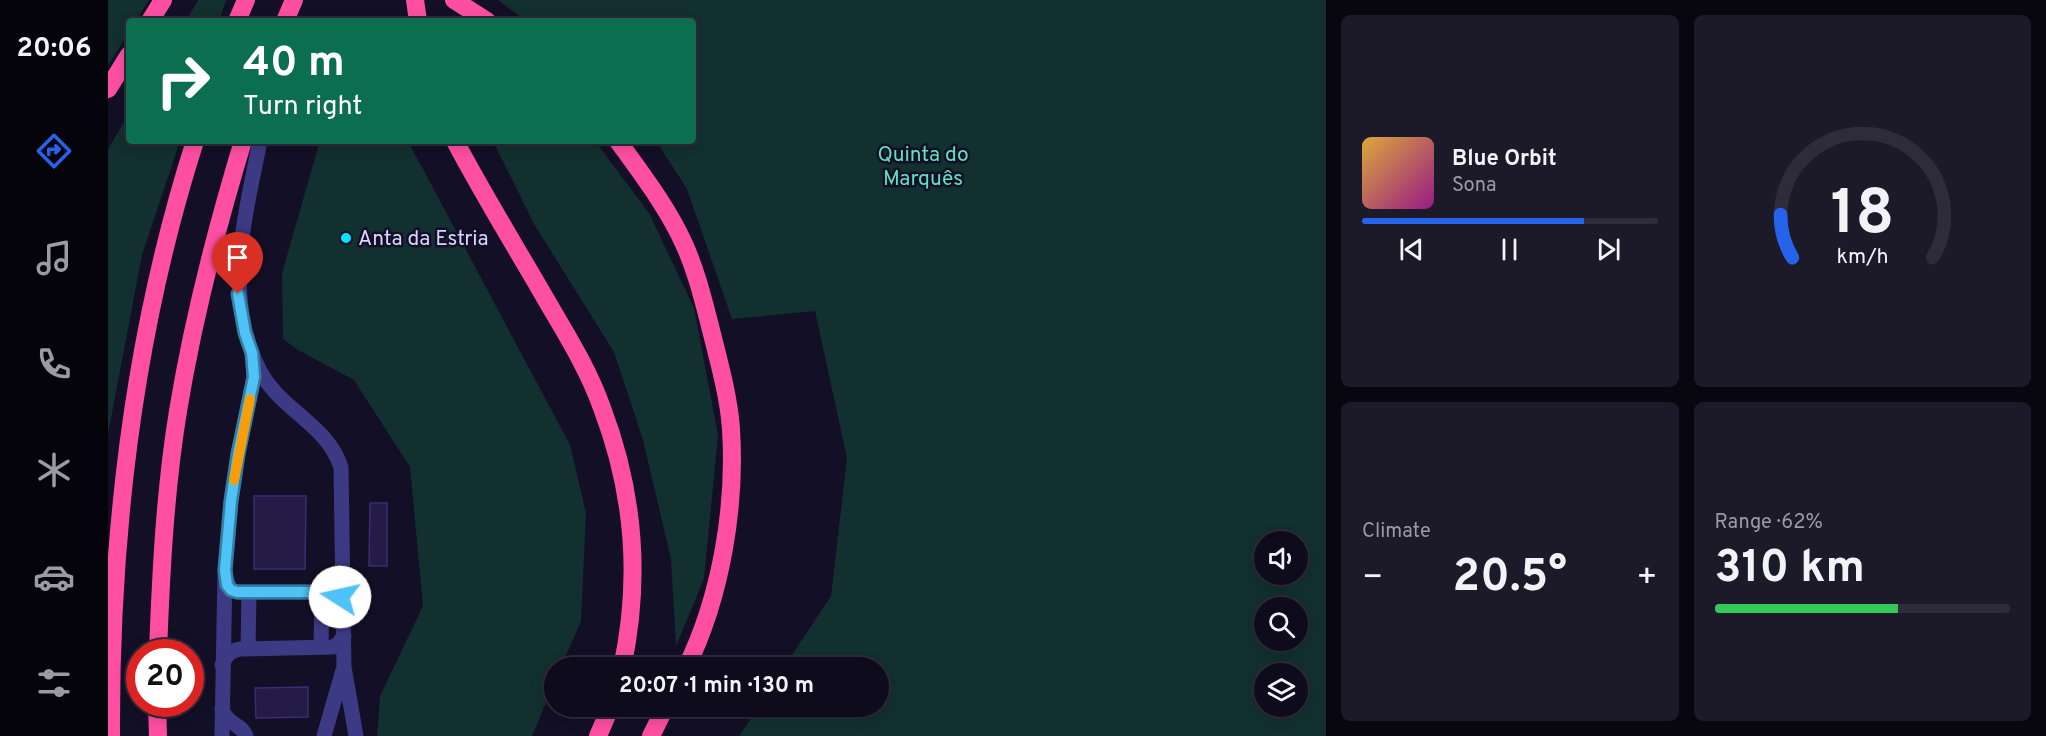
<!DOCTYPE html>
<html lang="en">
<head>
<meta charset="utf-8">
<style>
	:root { --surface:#0e0b1c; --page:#1c1929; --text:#f1f3f6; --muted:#9b9ba3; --line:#2e2b3b; --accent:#2563eb }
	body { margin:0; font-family:Overpass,sans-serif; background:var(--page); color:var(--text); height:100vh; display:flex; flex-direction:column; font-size:22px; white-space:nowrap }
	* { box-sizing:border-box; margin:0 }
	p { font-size:20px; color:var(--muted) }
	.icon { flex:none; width:33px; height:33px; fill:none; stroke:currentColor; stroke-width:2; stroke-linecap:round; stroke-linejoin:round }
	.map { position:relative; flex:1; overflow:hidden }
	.sheet { display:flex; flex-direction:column; gap:15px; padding:15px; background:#08060f; width:720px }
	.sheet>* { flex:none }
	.banner { position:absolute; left:18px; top:18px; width:570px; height:126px; border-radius:6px; box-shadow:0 3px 15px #0003,0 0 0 2px var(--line); background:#0b6e4f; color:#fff; overflow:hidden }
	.buttons { position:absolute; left:1146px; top:531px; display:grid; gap:12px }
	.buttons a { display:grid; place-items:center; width:54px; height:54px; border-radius:50%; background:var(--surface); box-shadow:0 3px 15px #0003,0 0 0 2px var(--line); font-size:30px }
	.speed { position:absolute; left:18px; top:639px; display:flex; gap:12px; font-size:30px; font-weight:700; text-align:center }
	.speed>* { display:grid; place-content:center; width:78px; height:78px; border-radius:50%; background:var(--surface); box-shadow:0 3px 15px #0003,0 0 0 2px var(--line); line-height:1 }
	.speed .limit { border:9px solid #d22; background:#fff; color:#111 }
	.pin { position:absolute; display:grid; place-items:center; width:51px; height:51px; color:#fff; margin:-62px -26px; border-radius:50% 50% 50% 0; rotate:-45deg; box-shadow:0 0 6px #0007 }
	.pin .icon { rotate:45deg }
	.me { position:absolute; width:66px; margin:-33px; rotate:280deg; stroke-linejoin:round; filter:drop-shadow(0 0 4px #0008) }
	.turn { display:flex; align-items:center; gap:21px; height:126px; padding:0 18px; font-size:27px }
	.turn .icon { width:78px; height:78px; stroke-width:2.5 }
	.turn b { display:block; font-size:42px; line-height:51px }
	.big { font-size:45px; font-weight:700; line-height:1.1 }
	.sheet .card { flex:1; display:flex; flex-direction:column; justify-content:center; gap:9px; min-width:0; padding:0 21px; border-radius:9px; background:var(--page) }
	.sheet .dial { align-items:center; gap:0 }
	.dial svg { height:156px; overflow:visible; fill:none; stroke:var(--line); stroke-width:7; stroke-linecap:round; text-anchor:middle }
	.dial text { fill:var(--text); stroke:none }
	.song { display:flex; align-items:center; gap:18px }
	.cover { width:72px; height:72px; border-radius:9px; background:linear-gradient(135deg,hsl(40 70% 55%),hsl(310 70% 35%)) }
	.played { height:6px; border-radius:3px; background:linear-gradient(90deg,var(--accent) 75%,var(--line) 75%) }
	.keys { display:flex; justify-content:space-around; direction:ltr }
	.heat { display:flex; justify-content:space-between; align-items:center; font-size:33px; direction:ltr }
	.charge { height:9px; border-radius:4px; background:linear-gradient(90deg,#34c759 62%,var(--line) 0) }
	.sheet .tiles { flex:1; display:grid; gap:15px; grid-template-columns:repeat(2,1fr) }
	.trip { position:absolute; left:436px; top:657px; width:345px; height:60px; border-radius:30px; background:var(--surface); box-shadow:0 3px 15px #0003,0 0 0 2px var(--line); font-weight:700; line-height:60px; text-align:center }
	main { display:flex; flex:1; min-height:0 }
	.menu { display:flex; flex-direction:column; width:108px; justify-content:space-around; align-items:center; background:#06040b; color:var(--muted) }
	.menu .icon { width:42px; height:42px }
	.menu .selected { color:var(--accent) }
	.menu b { font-size:27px; color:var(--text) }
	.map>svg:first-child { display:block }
	.green { fill:#12302f; fill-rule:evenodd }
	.building { fill:#241b47; stroke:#3b2d73; stroke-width:1.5 }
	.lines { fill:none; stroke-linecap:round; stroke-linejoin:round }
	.minor { stroke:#3d3a85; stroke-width:15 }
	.highway { stroke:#ff4fa3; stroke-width:18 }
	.route-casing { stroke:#337fa1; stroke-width:15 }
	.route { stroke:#4fc3f7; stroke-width:10 }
	.slow { stroke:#f59e0b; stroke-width:10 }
	.poi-dot { fill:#00e5ff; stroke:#130f26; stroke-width:2 }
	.labels { text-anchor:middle; stroke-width:5; stroke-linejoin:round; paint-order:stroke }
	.park-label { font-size:21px; fill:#5fe0c0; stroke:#130f26 }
	.poi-label { font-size:21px; fill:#d9d4ff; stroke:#130f26; text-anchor:start }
</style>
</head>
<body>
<main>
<nav class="menu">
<b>20:06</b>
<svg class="icon selected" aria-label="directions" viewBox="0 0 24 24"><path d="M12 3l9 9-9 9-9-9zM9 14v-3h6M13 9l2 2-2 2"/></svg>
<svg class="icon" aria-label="music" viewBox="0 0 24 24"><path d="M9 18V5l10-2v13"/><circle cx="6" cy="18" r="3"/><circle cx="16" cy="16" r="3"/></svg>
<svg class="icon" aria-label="phone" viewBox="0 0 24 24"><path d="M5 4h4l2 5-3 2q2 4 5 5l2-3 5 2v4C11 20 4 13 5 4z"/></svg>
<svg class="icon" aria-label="climate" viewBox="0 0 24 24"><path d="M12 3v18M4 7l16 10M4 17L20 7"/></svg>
<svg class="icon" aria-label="car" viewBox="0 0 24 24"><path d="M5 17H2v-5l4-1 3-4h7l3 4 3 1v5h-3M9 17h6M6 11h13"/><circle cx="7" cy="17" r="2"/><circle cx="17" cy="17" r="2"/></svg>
<svg class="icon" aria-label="filters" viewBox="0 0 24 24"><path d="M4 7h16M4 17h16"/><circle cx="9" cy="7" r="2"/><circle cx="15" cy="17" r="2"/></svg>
</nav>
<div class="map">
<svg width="1218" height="736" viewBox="0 0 1218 736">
	<rect width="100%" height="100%" fill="#130f26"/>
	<path class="green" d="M 0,0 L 41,0 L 28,21 L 21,21 L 21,32 L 0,66 Z
		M 90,0 L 118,0 L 111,21 L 78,21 Z
		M 390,0 L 1218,0 L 1218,736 L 631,736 L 651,707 L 771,706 L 771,668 L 676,667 L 723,596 L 739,458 L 707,311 L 624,319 L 579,189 L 548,141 L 585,141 L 585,21 L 418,21 ZM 1156,542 L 1190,542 L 1190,574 L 1156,574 ZM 1156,608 L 1190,608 L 1190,640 L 1156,640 ZM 1156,674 L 1190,674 L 1190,706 L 1156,706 Z
		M 21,114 L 21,141 L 72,141 L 34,255 L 0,434 L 0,149 Z
		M 212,141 L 300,141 L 462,445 L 478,513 L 473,621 L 453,667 L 447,668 L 447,682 L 424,736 L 269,736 L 272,696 L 315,606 L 302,467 L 246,380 L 190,350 L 175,339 L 174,273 Z
		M 385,141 L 487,141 L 541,213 L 586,308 L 610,435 L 596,579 L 568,646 L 563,559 L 535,440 L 506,352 L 426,224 Z"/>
	<path class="building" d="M 146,496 L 198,496 L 197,569 L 146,569 Z
		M 262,503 L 279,503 L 279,566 L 261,566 Z
		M 200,687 L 200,717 L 148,718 L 147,688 Z"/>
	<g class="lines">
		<path class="minor" d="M 152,141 C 139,208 119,277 141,344 C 146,361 155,379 167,392 C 191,418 221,432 233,467 L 236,667 L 248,736
			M 117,577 L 123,590 L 129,592 L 223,592 L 232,597 L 236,604
			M 213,647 L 214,592
			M 140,649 L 141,592
			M 114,665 C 118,656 121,651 132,649 L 225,647 L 229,645 L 236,636
			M 114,709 C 119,725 133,723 138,736
			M 114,736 L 117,570 L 123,501 L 130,454 L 146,377 L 145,362
			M 216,736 L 235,670"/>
		<path class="highway" d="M 307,0 L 310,21
			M 346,0 L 379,21
			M 42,21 L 55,0
			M 129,21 L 138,0
			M 177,21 L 186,0
			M 0,89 L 21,55
			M 347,141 C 376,196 409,249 440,303 C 460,337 481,371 494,408 C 526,492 533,580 514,668
			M 510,141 C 533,173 560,208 576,244 C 588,270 595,299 602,326 C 610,358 621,397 623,429 C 628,507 613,597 578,668
			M 50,652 C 53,572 57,491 70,411 C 85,320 108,230 135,141
			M 49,704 L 50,736
			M 3,736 C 2,536 26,332 87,141
			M 490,736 L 503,706
			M 543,736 L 558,706"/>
	</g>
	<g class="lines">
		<g class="route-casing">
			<path id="route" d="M 130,294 L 137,333 L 144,353 L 146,377 L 130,454 L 123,501 L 117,570 L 119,585 L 123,590 L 129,592 L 223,592 L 232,597"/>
		</g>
		<use href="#route" class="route"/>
		<path class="slow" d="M 126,480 L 142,399"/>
	</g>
	<circle class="poi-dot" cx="238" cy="238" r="6"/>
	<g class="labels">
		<g class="park-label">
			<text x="815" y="161">Quinta do<tspan x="815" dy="24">Marquês</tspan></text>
		</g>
		<g class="poi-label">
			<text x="250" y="245">Anta da Estria</text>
		</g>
	</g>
</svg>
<div class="buttons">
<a><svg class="icon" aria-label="sound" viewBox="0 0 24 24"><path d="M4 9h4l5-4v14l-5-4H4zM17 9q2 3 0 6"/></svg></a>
<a><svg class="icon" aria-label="search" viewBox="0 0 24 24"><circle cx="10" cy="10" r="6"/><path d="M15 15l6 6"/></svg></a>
<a><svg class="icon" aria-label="layers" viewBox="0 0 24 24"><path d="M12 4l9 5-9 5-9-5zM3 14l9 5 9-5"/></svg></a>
</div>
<div class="speed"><div class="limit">20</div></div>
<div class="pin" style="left:130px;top:294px;background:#d93025"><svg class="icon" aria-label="arrive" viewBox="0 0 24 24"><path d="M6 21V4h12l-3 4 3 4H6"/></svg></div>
<svg class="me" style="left:232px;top:597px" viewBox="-20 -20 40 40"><circle r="19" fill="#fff"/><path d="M0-13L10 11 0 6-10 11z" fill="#4fc3f7"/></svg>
<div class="trip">20:07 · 1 min · 130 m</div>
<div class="banner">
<div class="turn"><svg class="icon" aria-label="right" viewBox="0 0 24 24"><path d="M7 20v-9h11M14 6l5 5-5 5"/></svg><div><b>40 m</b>Turn right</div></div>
</div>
</div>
<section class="sheet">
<div class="tiles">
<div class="card">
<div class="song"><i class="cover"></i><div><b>Blue Orbit</b><p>Sona</p></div></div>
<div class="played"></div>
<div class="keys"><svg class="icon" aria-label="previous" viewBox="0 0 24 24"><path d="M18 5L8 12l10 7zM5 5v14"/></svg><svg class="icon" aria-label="pause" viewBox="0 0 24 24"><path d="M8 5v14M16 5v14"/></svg><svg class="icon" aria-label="next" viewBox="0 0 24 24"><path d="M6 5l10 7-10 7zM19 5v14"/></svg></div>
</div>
<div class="card dial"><svg viewBox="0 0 100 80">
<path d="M14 69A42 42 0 1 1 86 69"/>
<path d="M14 69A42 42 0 0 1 8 47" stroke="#2563eb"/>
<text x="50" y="56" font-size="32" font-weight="700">18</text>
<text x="50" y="72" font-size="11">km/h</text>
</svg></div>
<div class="card"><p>Climate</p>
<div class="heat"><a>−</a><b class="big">20.5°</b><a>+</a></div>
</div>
<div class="card"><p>Range · 62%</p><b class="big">310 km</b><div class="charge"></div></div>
</div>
</section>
</main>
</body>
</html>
